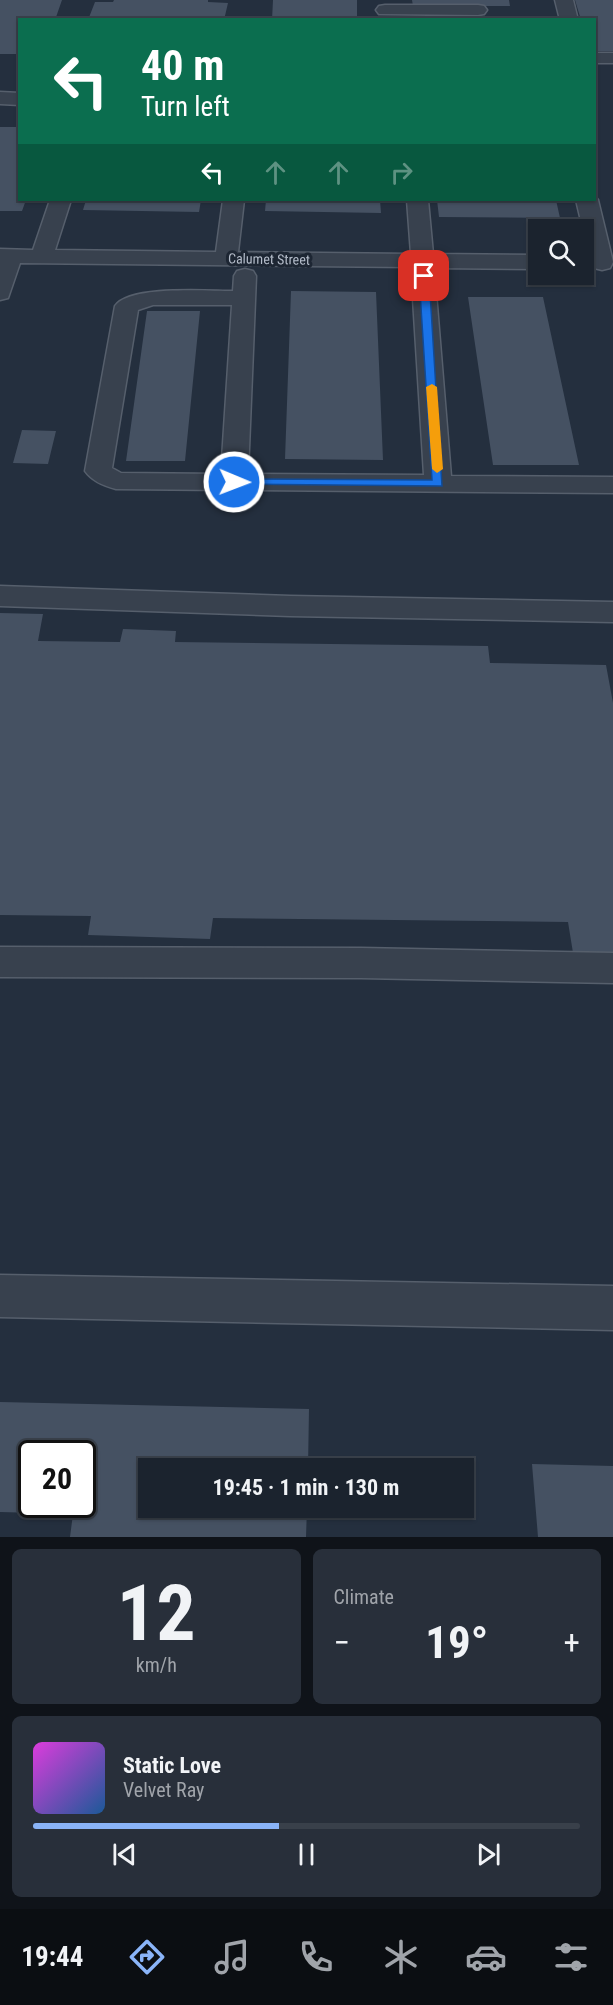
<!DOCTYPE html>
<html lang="en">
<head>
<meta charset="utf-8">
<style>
	:root { --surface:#1b232e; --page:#282f3a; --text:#f1f3f6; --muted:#a0a4aa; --line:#39404a; --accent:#8ab4f8 }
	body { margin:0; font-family:"Roboto Condensed",sans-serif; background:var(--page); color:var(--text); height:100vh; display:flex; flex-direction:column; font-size:22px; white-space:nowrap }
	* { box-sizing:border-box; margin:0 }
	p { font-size:20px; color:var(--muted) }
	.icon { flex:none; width:33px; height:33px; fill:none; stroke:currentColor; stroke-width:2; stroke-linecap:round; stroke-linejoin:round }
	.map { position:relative; height:1537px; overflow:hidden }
	.drawer { display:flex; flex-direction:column; gap:12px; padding:12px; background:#0f1319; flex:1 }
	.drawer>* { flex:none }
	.hud { position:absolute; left:18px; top:18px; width:578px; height:183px; border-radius:0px; box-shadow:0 2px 4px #0004,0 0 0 2px var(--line); background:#0b6e4f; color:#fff; overflow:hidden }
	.fabs { position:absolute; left:528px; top:219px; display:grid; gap:12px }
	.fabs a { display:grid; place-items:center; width:66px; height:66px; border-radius:0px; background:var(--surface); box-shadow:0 2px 4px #0004,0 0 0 2px var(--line); font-size:30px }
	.speed { position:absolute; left:18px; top:1440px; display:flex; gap:12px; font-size:30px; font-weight:700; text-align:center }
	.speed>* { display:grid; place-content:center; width:78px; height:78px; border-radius:50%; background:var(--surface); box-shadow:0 2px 4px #0004,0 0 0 2px var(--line); line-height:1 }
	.speed .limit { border:3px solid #111; border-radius:9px; background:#fff; color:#111 }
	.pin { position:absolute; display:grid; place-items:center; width:51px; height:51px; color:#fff; margin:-26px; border-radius:12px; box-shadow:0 3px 9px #0006 }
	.me { position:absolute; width:66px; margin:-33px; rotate:91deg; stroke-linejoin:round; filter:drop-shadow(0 0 4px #0008) }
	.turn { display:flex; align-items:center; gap:21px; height:126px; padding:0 24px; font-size:27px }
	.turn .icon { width:78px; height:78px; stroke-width:2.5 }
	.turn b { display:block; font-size:42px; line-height:51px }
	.lanes { display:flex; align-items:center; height:57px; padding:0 24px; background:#0003; justify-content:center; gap:30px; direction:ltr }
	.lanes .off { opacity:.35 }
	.big { font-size:45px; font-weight:700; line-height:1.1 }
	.drawer .tile { flex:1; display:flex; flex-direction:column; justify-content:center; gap:9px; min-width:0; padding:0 21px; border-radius:9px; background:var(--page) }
	.drawer .dial { align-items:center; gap:0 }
	.dial b { font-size:78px; line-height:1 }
	.song { display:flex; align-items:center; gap:18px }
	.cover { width:72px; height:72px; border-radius:9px; background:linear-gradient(135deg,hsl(300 70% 55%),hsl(210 70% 35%)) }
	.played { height:6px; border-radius:3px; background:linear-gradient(90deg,var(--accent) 45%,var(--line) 45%) }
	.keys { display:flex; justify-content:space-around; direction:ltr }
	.heat { display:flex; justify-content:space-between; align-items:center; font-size:33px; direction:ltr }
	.drawer .tiles { flex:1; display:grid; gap:12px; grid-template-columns:1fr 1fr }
	.tile:last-child { grid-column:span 2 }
	.trip { position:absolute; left:138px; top:1458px; width:336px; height:60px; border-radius:0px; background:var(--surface); box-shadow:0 2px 4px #0004,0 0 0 2px var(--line); font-weight:700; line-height:60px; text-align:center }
	.menu { display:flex; height:96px; justify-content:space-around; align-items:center; background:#0b0e12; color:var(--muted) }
	.menu .icon { width:42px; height:42px }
	.menu .active { color:var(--accent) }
	.menu b { font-size:27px; color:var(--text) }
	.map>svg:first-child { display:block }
	.building { fill:#455162; fill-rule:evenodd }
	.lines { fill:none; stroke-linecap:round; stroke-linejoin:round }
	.minor-casing { stroke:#565f6c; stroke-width:3 }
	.minor { fill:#38414e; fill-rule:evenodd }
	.route { fill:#1a73e8; stroke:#114b97; stroke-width:1.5 }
	.slow { fill:#f59e0b }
	.labels { text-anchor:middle; stroke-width:6; stroke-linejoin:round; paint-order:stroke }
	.far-street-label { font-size:14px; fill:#b4bcc9; stroke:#1d2633 }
</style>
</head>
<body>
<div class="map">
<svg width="613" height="1537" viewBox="0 0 613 1537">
	<rect width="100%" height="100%" fill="#242f3e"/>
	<path class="building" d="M 0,0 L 62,0 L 55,20 L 20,20 L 20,54 L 0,54 Z
		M 114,0 L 208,0 L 208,2 L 228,3 L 224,20 L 88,20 L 95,2 L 113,2 Z
		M 273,0 L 357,0 L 357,20 L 272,20 Z
		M 412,0 L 509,0 L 510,6 L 413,6 Z
		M 575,0 L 613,0 L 613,51 L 594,51 L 594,20 L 581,20 Z
		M 0,127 L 20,127 L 20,200 L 26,200 L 22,211 L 0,211 Z
		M 86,200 L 201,200 L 199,212 L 83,210 Z
		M 266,200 L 380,200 L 381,213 L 265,211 Z
		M 437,200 L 556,200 L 560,218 L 439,217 Z
		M 291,291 L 376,292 L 383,460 L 285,459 Z
		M 468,297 L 543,297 L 579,465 L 493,465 Z
		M 147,311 L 200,311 L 185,461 L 126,461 Z
		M 22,430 L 56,431 L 48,464 L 13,463 Z
		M 0,613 L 43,614 L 38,641 L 120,642 L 123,629 L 176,631 L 175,642 L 488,646 L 490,663 L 606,665 L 613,703 L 613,960 L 574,959 L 568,922 L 213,918 L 210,939 L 88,935 L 91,916 L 0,915 Z
		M 0,1402 L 309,1409 L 308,1468 L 148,1468 L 148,1508 L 307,1508 L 306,1537 L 70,1537 L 73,1514 L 0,1512 ZM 32,1454 L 82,1454 L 82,1504 L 32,1504 Z
		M 532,1464 L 613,1466 L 613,1537 L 538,1537 Z"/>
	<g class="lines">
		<g class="minor-casing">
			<path id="minor" d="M 555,0 L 573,0 L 578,20 L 560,20 Z
				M 385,5 L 478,5 L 484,6 L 487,10 L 484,14 L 478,15 L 379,14 L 376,10 L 379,6 Z
				M 594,53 L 613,53 L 613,63 L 594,63 Z
				M 0,92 L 20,93 L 20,105 L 0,104 Z
				M 594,195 L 598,200 L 613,262 L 610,268 L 602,270 L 594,268 L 591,263 L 576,200 L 594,200 Z
				M 50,200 L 71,200 L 55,250 L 216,252 L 223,200 L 244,200 L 238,252 L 411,254 L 407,200 L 428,200 L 433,254 L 538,255 L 538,269 L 434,268 L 451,476 L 613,477 L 613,493 L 116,489 C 104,486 92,481 85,471 L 115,306 C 130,285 207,291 233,291 L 234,276 L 237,271 L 245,269 L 253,271 L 256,276 L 248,474 L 424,475 L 411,267 L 20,263 L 8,298 L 0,300 L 0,249 L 33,250 ZM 153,305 L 232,305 L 221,474 L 121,473 L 112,468 L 138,310 Z
				M 0,586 L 290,596 L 613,602 L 613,622 L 290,616 L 0,606 Z
				M 0,947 L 361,948 L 613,953 L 613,983 L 361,978 L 0,977 Z
				M 0,1275 L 613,1286 L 613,1330 L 0,1317 Z"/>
		</g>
		<use href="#minor" class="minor"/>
	</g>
	<path class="route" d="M 424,273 L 429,276 L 442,486 L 230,484 L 228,482 L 234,479 L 432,480 L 419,276 Z"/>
	<path class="slow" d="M 432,384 L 437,387 L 443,469 L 437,473 L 432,469 L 426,387 Z"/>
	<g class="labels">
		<g class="far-street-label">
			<text transform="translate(269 259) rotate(1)" y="5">Calumet Street</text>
		</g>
	</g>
</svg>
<div class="fabs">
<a><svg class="icon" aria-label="search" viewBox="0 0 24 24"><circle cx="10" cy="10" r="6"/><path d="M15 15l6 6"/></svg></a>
</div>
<div class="speed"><div class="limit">20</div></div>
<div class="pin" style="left:424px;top:276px;background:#d93025"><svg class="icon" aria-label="arrive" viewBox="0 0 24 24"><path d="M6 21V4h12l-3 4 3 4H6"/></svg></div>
<svg class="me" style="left:234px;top:482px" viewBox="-20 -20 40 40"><circle r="17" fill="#1a73e8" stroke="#fff" stroke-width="3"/><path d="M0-11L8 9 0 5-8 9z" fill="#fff"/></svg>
<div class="trip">19:45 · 1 min · 130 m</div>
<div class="hud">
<div class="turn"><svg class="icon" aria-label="left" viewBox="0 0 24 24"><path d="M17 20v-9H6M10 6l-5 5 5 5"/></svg><div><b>40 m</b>Turn left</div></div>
<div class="lanes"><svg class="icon" aria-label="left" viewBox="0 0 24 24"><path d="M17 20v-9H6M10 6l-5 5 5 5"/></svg><svg class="icon off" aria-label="ahead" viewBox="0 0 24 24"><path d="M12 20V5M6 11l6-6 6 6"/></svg><svg class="icon off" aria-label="ahead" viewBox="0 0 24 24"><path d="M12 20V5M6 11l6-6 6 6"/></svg><svg class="icon off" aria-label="right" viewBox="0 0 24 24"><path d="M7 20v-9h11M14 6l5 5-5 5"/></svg></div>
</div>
</div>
<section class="drawer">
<div class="tiles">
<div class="tile dial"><b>12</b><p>km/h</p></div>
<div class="tile"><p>Climate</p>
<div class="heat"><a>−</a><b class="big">19°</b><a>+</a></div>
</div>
<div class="tile">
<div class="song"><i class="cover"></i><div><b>Static Love</b><p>Velvet Ray</p></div></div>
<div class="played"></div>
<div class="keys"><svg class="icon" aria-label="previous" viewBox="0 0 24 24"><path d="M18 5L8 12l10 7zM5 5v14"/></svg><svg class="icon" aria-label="pause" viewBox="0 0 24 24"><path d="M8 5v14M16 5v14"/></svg><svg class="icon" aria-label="next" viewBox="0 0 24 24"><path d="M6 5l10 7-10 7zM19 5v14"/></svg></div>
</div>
</div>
</section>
<nav class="menu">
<b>19:44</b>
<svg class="icon active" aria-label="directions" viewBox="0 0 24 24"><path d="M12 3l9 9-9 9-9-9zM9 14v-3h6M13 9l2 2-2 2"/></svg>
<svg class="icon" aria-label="music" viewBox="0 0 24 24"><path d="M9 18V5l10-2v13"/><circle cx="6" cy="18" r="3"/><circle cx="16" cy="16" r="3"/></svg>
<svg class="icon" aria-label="phone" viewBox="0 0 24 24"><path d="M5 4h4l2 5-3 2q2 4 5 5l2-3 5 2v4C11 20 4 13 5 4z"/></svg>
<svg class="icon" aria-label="climate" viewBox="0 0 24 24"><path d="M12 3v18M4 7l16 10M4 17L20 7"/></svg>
<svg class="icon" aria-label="car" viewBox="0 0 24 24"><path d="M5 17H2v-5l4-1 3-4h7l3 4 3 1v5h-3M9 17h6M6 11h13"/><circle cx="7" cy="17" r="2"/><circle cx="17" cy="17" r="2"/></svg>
<svg class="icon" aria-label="filters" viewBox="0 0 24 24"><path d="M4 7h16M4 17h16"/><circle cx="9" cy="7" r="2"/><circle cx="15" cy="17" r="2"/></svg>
</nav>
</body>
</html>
